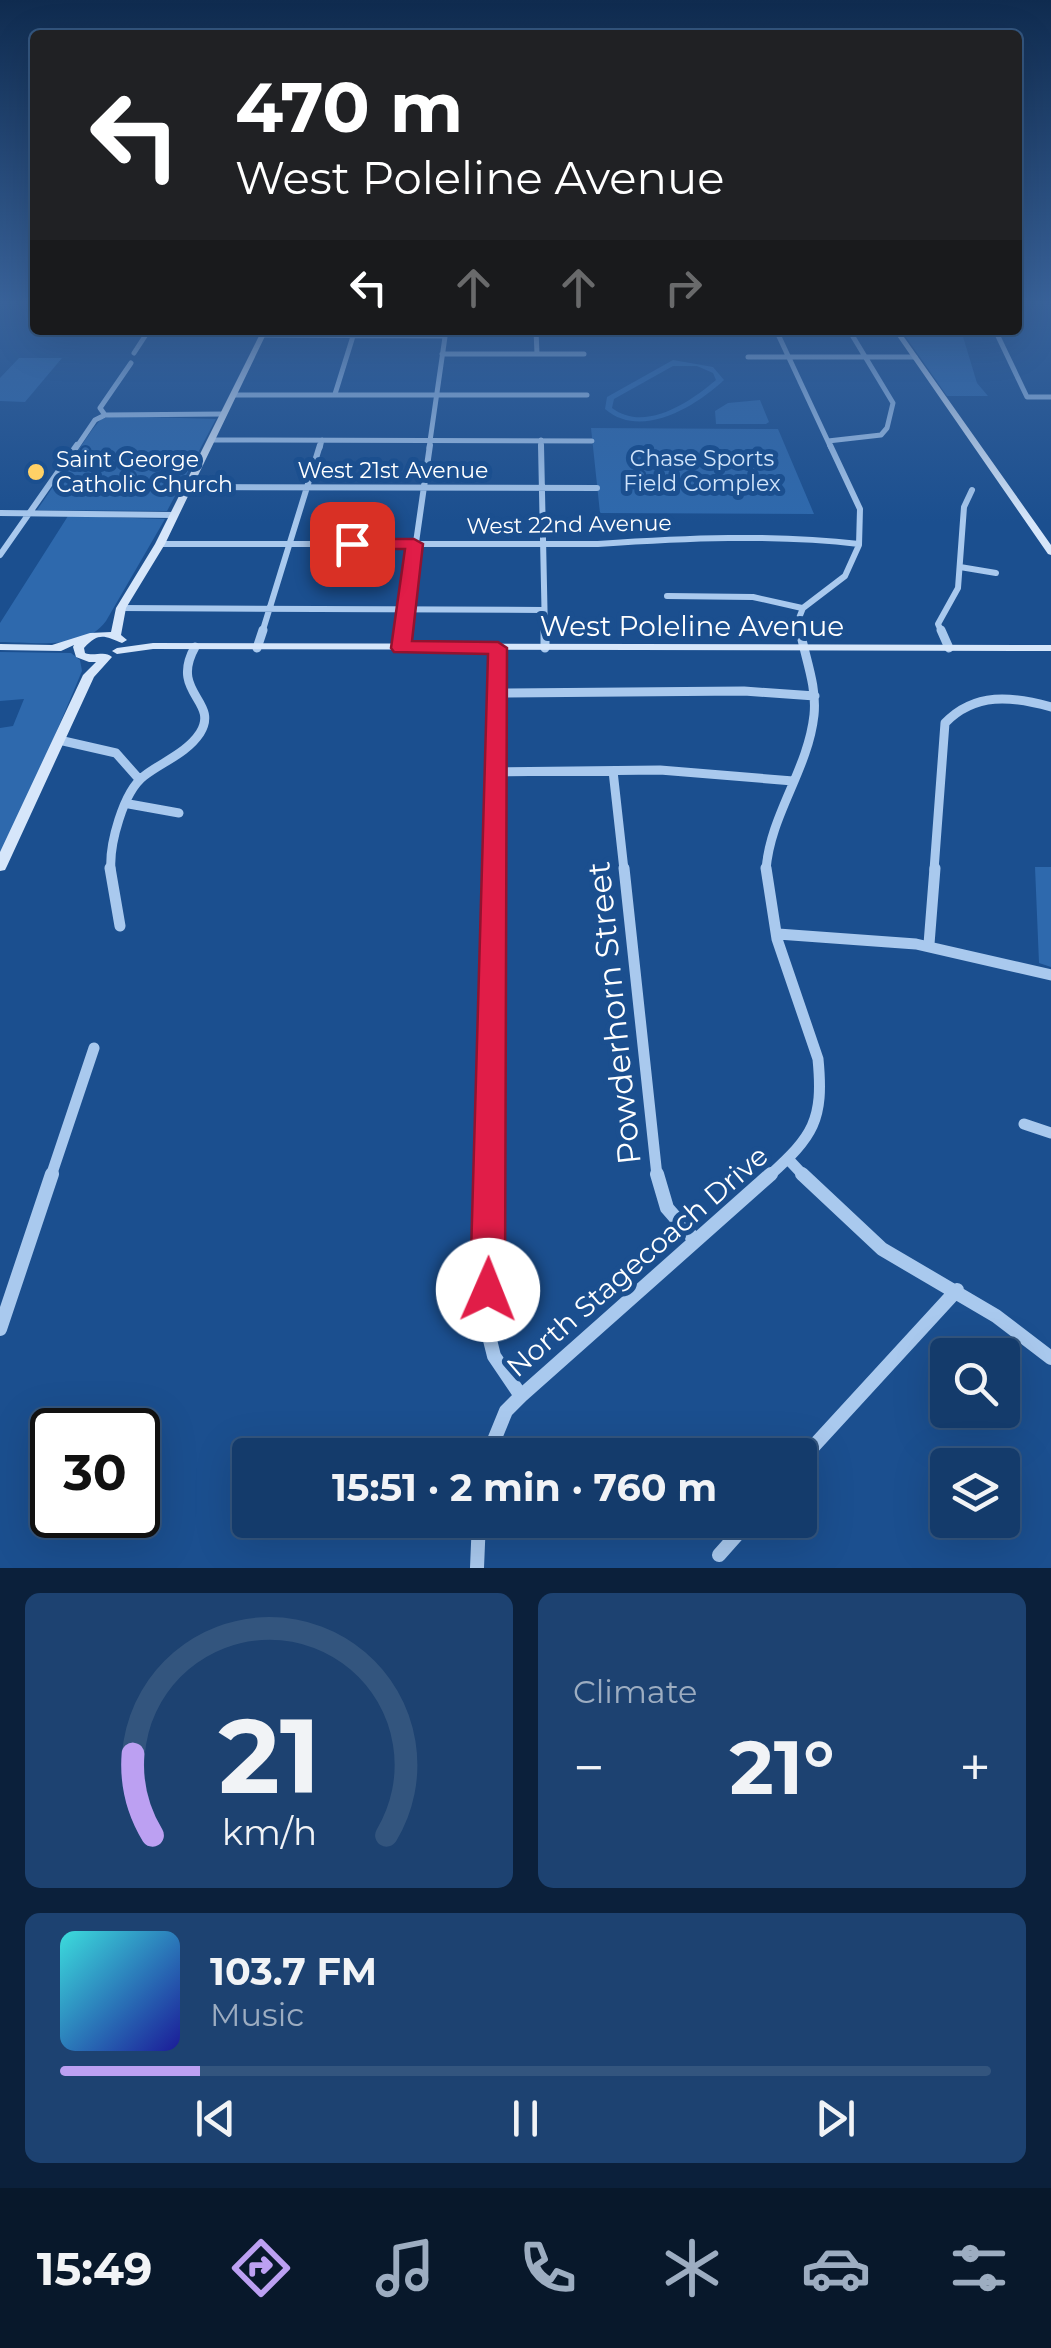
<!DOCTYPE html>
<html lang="en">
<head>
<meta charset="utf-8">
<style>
	:root { --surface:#143b6b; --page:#1d4271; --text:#f1f3f6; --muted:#9dadc1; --line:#33557e; --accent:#bca0f2 }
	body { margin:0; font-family:Montserrat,sans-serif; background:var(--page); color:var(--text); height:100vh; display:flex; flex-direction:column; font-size:38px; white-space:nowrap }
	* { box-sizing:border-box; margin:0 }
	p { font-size:32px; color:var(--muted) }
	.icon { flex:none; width:55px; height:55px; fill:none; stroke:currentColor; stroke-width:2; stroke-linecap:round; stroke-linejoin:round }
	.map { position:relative; height:1568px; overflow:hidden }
	.details { display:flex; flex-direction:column; gap:25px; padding:25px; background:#0b203b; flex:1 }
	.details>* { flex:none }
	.hud { position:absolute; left:30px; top:30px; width:992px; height:305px; border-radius:10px; box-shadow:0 10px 40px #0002,0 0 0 2px var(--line); background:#202124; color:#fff; overflow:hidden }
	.fabs { position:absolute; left:930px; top:1338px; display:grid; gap:20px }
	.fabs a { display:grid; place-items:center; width:90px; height:90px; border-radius:10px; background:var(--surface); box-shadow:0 10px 40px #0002,0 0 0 2px var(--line); font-size:50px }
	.speed { position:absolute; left:30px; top:1408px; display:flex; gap:20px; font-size:50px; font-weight:700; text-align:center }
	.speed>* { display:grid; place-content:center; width:130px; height:130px; border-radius:50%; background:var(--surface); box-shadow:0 10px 40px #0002,0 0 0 2px var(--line); line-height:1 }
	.speed .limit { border:5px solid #111; border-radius:15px; background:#fff; color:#111 }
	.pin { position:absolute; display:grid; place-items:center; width:85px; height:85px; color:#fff; margin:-42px; border-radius:20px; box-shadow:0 5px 15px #0006 }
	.me { position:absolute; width:110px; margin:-55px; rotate:1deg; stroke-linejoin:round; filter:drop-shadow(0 0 8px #0008) }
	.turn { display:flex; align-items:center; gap:35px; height:210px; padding:0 40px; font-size:45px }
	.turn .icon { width:130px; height:130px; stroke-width:2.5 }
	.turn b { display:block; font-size:70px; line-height:85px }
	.lanes { display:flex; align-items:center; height:95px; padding:0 40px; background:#0003; justify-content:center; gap:50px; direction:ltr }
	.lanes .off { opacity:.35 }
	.big { font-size:75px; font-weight:700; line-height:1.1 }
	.details .tile { flex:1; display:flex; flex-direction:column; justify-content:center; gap:15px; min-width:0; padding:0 35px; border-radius:15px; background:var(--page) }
	.details .dial { align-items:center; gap:0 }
	.dial svg { height:260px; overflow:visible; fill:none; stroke:var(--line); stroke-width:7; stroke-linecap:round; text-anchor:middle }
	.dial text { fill:var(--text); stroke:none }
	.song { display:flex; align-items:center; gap:30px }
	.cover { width:120px; height:120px; border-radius:15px; background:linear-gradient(135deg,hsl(180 70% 55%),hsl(240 70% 35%)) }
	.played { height:10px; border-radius:5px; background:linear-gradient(90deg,var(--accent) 15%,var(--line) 15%) }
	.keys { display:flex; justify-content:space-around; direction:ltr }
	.heat { display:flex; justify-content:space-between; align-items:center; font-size:55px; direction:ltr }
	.details .tiles { flex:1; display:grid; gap:25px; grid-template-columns:1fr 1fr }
	.tile:last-child { grid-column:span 2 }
	.trip { position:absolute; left:232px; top:1438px; width:585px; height:100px; border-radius:10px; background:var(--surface); box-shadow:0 10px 40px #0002,0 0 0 2px var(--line); font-weight:700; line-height:100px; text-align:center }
	.dock { display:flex; height:160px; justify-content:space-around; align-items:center; background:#08182b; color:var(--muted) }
	.dock .icon { width:70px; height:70px }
	.dock .active { color:var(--accent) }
	.dock b { font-size:45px; color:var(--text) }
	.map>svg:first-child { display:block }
	.green { fill:#2e69ad; fill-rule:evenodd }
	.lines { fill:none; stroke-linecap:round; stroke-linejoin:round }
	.street-far4 { stroke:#a9c9ee; stroke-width:5 }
	.street-far3 { stroke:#a9c9ee; stroke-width:6 }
	.street-far2 { stroke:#a9c9ee; stroke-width:9 }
	.street-far1 { stroke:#a9c9ee; stroke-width:11 }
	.street { stroke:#a9c9ee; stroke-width:14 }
	.secondary { fill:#d6e6fa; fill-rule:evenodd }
	.route { fill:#e11d48; stroke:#92132f; stroke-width:2.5 }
	.poi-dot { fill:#ffd166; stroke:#1b4f8f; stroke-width:4 }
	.labels { text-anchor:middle; stroke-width:10; stroke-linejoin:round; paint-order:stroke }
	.far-park-label { font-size:22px; fill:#cfe3fa; stroke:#1b4f8f }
	.far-poi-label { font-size:22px; fill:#fff; stroke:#1b4f8f; text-anchor:start }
	.far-street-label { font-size:22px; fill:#fff; stroke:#1b4f8f }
	.street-label { font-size:28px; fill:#fff; stroke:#1b4f8f }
	.near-street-label { font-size:32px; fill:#fff; stroke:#1b4f8f }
</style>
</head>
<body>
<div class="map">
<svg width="1051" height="1568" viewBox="0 0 1051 1568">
	<rect width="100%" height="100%" fill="#1b4f8f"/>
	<path class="green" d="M 901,330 L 961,330 L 977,383 L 988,396 L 947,396 Z
		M 19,358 L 62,358 L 25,402 L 0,401 L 0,378 Z
		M 673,360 L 713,367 L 724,380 C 695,407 641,440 605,409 L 607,397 ZM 673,366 L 697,366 L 713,373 L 716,380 C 690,402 645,433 612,408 L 614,399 Z
		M 760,400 L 769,422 L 766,424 L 716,424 L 715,411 L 728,403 Z
		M 112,416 L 216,419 L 167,511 L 37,510 L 92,430 L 101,419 Z
		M 591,428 L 778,429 L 814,514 L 600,513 Z
		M 68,516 L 165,519 L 106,621 C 85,651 32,642 0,642 L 0,623 Z
		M 0,652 L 71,653 L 80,660 L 82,671 L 0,866 L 0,728 L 13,726 L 24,699 L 0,701 Z
		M 1035,867 L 1051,867 L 1051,967 L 1039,963 Z"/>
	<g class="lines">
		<path class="street-far4" d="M 536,330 L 537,354
			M 776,330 L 831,448
			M 995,330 L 1027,397 L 1051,397
			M 263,335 L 445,336
			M 134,353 L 149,330
			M 442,354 L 584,354
			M 748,357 L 915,357
			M 335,394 L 354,333
			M 234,395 L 587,395
			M 105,415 L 224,414
			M 105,415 L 100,408 L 131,363
			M 211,440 L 592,441
			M 541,440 L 541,448
			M 828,441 L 881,435 L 887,428 L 893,403 L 849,330
			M 76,448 L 95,420 L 105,415
			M 320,448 L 322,440
			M 429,448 L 446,330"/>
		<path class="street-far3" d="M 541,445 L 545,633
			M 188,487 L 597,488
			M 0,513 L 174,515
			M 160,544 L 598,544 C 684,538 773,534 859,544
			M 0,555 L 77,445
			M 960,567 L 996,573
			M 667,596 L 753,597 L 802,608
			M 121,608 L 544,610
			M 262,633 L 320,445
			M 403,633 L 430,445
			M 801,633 L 799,618 L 803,608 L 845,576 L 859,545 L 860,509 L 830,445
			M 942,633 L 938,624 L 958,588 L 964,507 L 972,490"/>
		<path class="street-far2" d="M 545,630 L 545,648
			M 941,630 L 949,648
			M 257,648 L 263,630
			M 401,648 L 404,630
			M 496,693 L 744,691 L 815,696
			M 59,740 L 116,753 L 139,779
			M 613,771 L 624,870
			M 494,772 L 660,770 L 793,781
			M 129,804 L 179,813
			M 111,870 C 109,845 123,792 144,776 C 162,762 187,753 200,733 C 220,701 169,693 195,647
			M 494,870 L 498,648
			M 766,870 C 770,815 808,770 814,715 C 817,685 805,658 800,630
			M 934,870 L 945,723 C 975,692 1012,696 1051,707"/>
		<path class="street-far1" d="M 110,868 L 120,926
			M 624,868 L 657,1176
			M 766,868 L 777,939 L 818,1059 C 824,1121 813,1136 769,1176
			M 778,934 L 916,944 L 1051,975
			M 929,944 L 935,868
			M 1024,1124 L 1051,1133
			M 789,1160 L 804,1176
			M 51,1176 L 94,1048
			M 489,1176 L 494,868"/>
		<path class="street" d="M 489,1174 L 487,1328 L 494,1356 L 521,1396
			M 657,1174 L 667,1208 L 694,1239
			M 802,1174 L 882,1249 L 996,1316 L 1051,1358
			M 0,1329 L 52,1174
			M 488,1455 L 506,1411 L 521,1396 L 771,1174
			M 800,1461 L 957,1290
			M 719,1555 L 750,1520
			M 477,1568 L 479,1520"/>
		<path class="secondary" d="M 262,330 L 268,330 L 165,544 L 126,608 L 121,635 L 127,640 L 122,643 C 104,636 99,632 84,648 L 85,653 C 94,657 105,650 112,657 L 94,677 L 7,866 L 5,870 L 0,871 L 0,852 L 83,675 L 96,662 L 89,662 L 76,657 L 73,647 L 74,645 L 61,651 L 0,650 L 0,644 L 52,645 L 90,633 L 111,632 L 116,608 L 155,544 Z
			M 893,330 L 899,330 L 1051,545 L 1051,555 L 1048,554 Z
			M 153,643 L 1051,645 L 1051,651 L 153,649 L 117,654 L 112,651 L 117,648 Z"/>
	</g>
	<linearGradient id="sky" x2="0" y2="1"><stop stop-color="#0f2b4f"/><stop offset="0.58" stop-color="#39639b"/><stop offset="1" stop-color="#39639b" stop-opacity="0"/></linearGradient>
	<rect width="1051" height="522" fill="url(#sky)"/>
	<path class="route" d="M 414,539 L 423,544 L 412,641 L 498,642 L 507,648 L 505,1290 L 500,1302 L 488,1307 L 475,1302 L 470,1290 L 488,654 L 394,652 L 391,648 L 405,549 L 352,549 L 344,544 L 352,539 Z"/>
	<circle class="poi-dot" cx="36" cy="472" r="10"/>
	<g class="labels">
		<g class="far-park-label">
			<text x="702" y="466">Chase Sports<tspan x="702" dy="25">Field Complex</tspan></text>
		</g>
		<g class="far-poi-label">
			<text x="56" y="467">Saint George<tspan x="56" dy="25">Catholic Church</tspan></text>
		</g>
		<g class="far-street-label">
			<text x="393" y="478">West 21st Avenue</text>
			<text transform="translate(569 524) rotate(-1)" y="8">West 22nd Avenue</text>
		</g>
		<g class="street-label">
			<text x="692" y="636">West Poleline Avenue</text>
			<text transform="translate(637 1261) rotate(-41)" y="10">North Stagecoach Drive</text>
		</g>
		<g class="near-street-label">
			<text transform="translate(614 1013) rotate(-96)" y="11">Powderhorn Street</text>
		</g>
	</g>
</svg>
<div class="fabs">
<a><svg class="icon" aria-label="search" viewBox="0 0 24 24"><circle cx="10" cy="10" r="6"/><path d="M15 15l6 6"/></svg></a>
<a><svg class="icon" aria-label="layers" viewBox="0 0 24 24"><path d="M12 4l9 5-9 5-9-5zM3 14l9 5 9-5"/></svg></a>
</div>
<div class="speed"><div class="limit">30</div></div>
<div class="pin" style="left:352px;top:544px;background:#d93025"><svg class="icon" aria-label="arrive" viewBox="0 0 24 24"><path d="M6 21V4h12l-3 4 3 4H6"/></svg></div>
<svg class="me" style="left:488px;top:1290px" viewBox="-20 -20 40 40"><circle r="19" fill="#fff"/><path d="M0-13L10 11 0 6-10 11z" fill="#e11d48"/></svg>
<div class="trip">15:51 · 2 min · 760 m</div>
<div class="hud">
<div class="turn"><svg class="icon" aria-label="left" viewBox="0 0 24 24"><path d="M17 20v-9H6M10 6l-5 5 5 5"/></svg><div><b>470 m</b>West Poleline Avenue</div></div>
<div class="lanes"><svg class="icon" aria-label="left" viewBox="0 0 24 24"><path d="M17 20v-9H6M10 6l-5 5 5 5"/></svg><svg class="icon off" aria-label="ahead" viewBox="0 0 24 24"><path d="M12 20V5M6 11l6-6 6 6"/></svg><svg class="icon off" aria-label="ahead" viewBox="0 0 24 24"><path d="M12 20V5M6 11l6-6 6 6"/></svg><svg class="icon off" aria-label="right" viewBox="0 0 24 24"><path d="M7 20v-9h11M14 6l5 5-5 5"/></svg></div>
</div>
</div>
<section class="details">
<div class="tiles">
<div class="tile dial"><svg viewBox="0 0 100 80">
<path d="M14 69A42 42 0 1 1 86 69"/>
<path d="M14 69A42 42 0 0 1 8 44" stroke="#bca0f2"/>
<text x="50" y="56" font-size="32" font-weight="700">21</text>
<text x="50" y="72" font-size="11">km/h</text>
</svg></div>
<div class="tile"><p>Climate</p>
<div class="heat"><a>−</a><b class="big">21°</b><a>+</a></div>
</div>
<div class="tile">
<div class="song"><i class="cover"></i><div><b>103.7 FM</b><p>Music</p></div></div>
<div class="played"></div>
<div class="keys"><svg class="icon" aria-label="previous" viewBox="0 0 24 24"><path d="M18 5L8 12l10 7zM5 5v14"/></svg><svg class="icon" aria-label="pause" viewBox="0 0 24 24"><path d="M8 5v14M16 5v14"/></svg><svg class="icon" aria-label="next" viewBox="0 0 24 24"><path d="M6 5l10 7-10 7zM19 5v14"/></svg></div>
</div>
</div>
</section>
<nav class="dock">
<b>15:49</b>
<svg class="icon active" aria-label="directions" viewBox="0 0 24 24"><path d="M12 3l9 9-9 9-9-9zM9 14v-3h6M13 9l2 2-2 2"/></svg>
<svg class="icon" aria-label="music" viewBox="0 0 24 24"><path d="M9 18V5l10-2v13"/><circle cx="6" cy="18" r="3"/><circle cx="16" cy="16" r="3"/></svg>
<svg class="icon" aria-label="phone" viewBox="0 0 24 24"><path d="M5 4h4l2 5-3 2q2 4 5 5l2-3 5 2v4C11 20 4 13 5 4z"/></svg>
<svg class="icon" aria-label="climate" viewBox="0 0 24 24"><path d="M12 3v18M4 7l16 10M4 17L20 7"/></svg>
<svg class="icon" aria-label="car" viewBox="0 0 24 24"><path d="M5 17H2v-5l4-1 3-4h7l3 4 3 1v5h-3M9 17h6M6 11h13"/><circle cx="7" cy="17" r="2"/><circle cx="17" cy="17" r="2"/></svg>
<svg class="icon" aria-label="filters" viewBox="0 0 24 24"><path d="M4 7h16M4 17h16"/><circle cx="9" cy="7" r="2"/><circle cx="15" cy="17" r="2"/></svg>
</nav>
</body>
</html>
